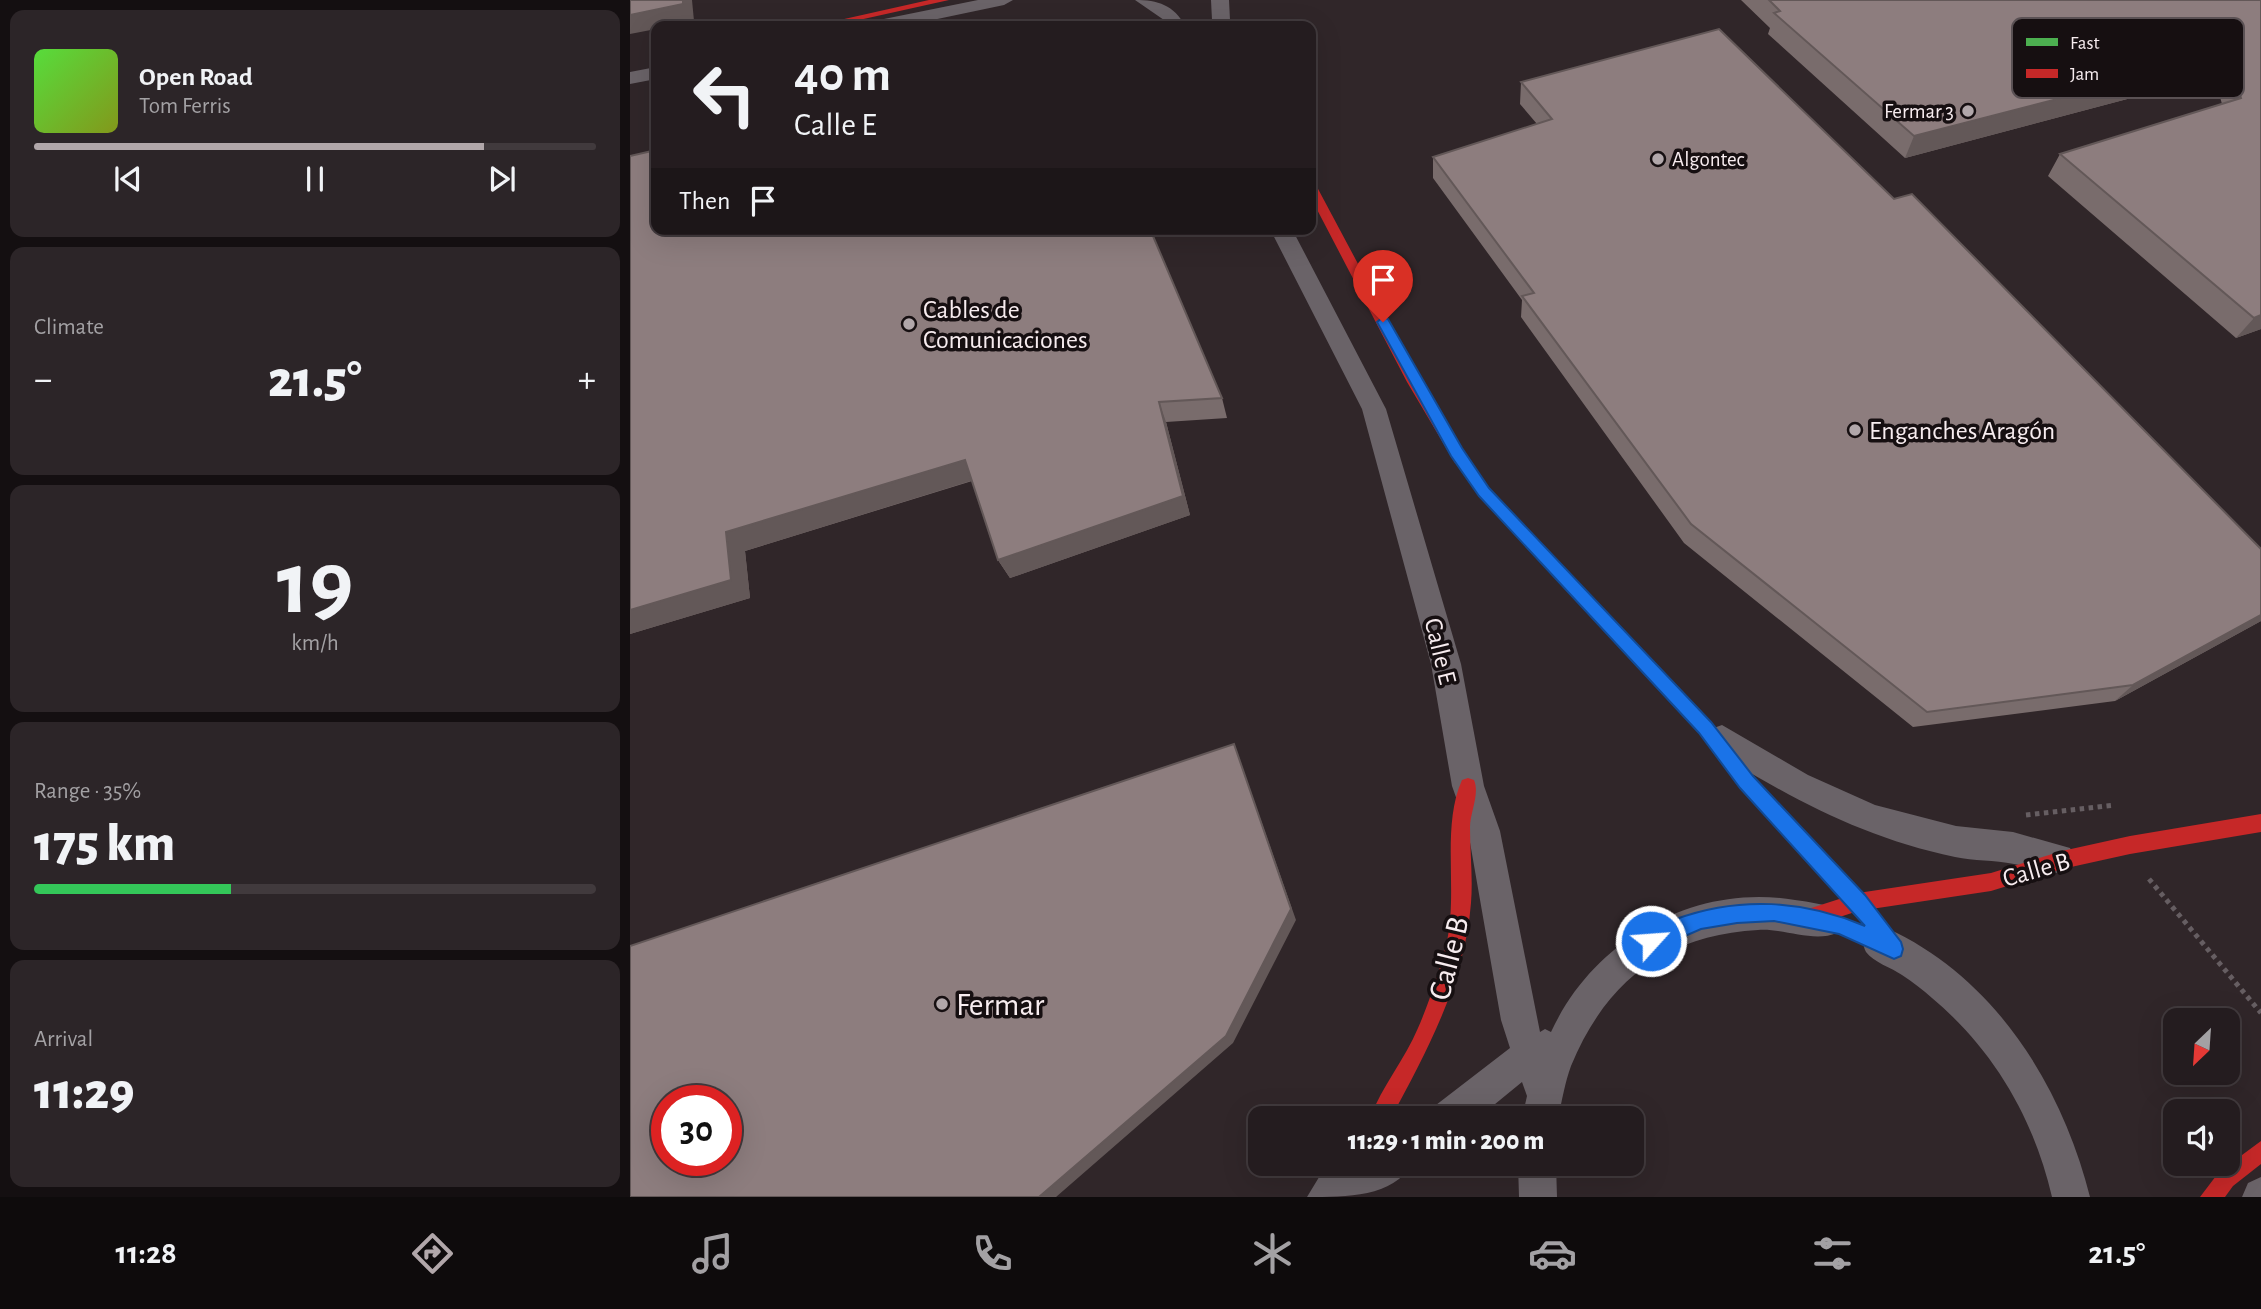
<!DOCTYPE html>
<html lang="en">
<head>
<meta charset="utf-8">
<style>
	:root { --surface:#241c1f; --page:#2c2528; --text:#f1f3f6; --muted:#a3a1a4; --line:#413a3d; --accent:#b1a7aa }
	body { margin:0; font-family:"Alegreya Sans",sans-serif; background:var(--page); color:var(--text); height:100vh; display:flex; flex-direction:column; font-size:26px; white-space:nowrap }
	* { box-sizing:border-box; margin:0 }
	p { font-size:23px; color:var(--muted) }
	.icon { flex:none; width:38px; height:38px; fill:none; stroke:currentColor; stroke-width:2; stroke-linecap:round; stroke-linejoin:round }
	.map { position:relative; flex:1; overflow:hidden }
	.details { display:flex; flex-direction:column; gap:10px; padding:10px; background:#140f11; width:630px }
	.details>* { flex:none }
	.top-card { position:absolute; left:21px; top:21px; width:665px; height:214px; border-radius:14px; box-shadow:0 7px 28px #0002,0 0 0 2px var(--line); background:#241c1f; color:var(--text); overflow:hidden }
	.needle { width:46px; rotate:205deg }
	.buttons { position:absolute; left:1533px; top:1008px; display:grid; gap:14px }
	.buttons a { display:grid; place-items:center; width:77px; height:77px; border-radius:14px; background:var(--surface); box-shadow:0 7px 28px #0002,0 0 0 2px var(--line); font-size:35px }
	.speed { position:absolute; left:21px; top:1085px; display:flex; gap:14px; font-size:35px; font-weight:700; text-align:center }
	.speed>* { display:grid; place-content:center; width:91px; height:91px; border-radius:50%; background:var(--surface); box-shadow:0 7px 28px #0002,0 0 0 2px var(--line); line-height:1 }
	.speed .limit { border:10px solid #d22; background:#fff; color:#111 }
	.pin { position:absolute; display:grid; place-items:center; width:60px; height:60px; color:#fff; margin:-72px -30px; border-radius:50% 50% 50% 0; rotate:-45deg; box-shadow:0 0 7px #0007 }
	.pin .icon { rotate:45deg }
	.me { position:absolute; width:77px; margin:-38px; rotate:64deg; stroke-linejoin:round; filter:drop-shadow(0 0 5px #0008) }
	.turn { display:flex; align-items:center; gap:24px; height:147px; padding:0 28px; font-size:32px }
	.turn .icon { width:91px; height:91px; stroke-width:2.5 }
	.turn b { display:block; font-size:49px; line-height:60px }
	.then { display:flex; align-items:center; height:66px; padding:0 28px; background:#0003; gap:14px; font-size:26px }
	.big { font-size:52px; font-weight:800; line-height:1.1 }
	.details .tile { flex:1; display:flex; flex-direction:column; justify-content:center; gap:10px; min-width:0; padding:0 24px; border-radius:14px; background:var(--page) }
	.details .dial { align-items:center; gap:0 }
	.dial b { font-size:91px; line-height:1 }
	.song { display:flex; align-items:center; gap:21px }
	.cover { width:84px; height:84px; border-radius:10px; background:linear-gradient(135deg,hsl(110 70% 55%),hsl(70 70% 35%)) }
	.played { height:7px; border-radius:4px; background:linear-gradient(90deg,var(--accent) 80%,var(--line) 80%) }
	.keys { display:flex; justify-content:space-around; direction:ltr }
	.heat { display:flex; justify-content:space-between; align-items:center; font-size:38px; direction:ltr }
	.charge { height:10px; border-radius:5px; background:linear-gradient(90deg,#34c759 35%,var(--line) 0) }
	.trip { position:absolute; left:618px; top:1106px; width:396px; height:70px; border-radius:14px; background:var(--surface); box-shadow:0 7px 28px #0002,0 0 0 2px var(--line); font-weight:800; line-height:70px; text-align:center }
	.tab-bar { display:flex; height:112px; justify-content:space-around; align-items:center; background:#0e0b0c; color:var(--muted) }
	.tab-bar .icon { width:49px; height:49px }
	.tab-bar .active { color:var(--accent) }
	.tab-bar b { font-size:32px; color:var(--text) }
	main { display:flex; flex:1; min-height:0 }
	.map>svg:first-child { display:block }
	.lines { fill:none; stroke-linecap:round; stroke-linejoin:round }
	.path { stroke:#665e62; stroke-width:5; stroke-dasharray:4.5 4.5; stroke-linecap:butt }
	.street { fill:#6a6368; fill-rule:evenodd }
	.fast { fill:#4caf50; fill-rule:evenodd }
	.jam { fill:#c62828; fill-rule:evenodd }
	.wall { fill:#796c6c }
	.shaded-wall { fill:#635858 }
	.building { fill:#8d7d7e; stroke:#635858; stroke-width:2; fill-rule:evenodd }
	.route { fill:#1a73e8; stroke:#114b97; stroke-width:2 }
	.poi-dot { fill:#b1a7aa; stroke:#160f11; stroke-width:2.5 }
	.labels { text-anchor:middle; stroke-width:7; stroke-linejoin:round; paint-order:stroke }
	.far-poi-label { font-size:21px; fill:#f7ecef; stroke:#160f11; text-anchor:end }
	.poi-label { font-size:26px; fill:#f7ecef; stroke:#160f11; text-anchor:start }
	.street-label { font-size:26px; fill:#f7ecef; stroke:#160f11 }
	.near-street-label { font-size:32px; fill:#f7ecef; stroke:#160f11 }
	.near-poi-label { font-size:32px; fill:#f7ecef; stroke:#160f11; text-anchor:start }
	.key { fill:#160f11; stroke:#5a5154; stroke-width:2 }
	.key-label { font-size:19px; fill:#f7ecef }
</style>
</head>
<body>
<main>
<section class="details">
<div class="tile">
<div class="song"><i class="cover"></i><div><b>Open Road</b><p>Tom Ferris</p></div></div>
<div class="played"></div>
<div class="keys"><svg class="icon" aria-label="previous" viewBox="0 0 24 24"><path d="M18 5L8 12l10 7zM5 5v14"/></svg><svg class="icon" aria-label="pause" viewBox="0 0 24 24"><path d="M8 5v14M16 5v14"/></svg><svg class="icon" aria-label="next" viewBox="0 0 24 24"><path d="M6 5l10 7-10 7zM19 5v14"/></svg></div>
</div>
<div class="tile"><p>Climate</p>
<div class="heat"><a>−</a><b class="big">21.5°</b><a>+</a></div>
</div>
<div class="tile dial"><b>19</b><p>km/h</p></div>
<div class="tile"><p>Range · 35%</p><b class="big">175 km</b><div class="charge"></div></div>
<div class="tile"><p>Arrival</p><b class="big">11:29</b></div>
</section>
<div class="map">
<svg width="1631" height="1197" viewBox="0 0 1631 1197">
	<rect width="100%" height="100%" fill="#302629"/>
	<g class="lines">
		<path class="path" d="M 1396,815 L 1485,805
			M 1519,879 L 1631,1013"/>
		<path class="street" d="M 348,0 L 383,0 L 374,5 L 274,26 L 240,26 L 249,20 Z
			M 505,0 C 528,0 544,5 555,26 L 537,26 L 534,20 Z
			M 581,0 L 599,0 L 600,20 L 604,26 L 586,26 L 582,20 Z
			M 26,67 L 26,79 L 0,84 L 0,72 Z
			M 640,229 L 662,229 L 756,409 L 831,664 L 854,786 L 870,831 L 910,1032 L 915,1029 L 921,1032 C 964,939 1064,883 1165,900 C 1180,902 1193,904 1207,909 L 1212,921 L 1207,933 C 1183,943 1154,928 1128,930 C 1036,935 976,981 941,1066 C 935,1082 932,1101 928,1118 L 892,1118 L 897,1096 L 892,1082 L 848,1118 L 801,1118 L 806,1105 L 880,1048 L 871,1020 L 838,831 L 822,786 L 801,664 L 732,409 Z
			M 1092,725 L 1178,775 L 1245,805 L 1326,826 L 1383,832 L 1440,848 L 1445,859 L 1440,870 C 1422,878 1403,867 1384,864 C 1364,860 1344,861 1325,857 C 1233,838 1160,798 1081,749 L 1077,739 L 1081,729 Z
			M 1249,925 C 1361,971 1432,1084 1460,1197 L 1422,1197 C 1404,1119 1364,1050 1302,998 C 1293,990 1283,982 1272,975 C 1262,968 1243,962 1236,952 C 1234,949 1234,945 1232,942 L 1237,930 Z
			M 697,1164 L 782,1164 C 763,1197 717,1197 677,1197 Z
			M 888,1164 L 926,1164 L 927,1197 L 889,1197 Z
			M 1631,1177 L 1631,1197 L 1612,1197 L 1618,1183 Z"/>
		<path class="fast" d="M 830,453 L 835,455 L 859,488 L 1081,723 L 1122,776 L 1235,895 L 1271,942 L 1273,949 L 1271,956 L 1264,958 L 1257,956 L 1221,909 L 1110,788 L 1069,733 L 849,496 L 823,459 Z"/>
		<path class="jam" d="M 299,0 L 319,0 L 202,26 L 183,26 Z
			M 681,183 L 687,187 L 790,380 L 835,455 L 837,459 L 835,463 L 825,463 L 777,382 L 681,198 Z
			M 838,778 L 844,780 C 850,794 840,813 840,827 C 840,852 843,878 841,903 C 835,981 797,1051 761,1118 L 740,1118 C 752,1086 775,1059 788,1028 C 799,1003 811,967 817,941 C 828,890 811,827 832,780 Z
			M 1631,814 L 1631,832 L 1500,854 L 1432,869 L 1361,891 L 1228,911 L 1182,926 L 1175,924 L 1173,917 L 1175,910 L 1228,893 L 1361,873 L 1432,851 L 1500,836 Z
			M 1631,1141 L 1631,1164 L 1603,1186 L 1595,1197 L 1570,1197 L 1589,1172 Z"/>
	</g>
	<path class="wall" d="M 1111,0 L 1631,0 L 1631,329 L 1606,338 L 1418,176 L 1430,154 L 1592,104 L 1584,76 L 1275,158 L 1138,34 L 1140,28 Z
		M 891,82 L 1264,199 L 1631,549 L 1631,621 L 1485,701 L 1283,727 L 1054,543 L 891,317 L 892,300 L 803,178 L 803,157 L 907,124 L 890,104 Z
		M 0,156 L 592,398 L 597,418 L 536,422 L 560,515 L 380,578 L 368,560 L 342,481 L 115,551 L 120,598 L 0,634 Z"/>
	<path class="shaded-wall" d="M 53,0 L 62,0 L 64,21 L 39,26 L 26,26 L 26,29 L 0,34 L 0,15 Z
		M 1598,55 L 1584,76 L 1275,158 L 1284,136 Z
		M 1631,315 L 1631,329 L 1606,338 L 1624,318 Z
		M 529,402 L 536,422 L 560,515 L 380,578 L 368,560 Z
		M 335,460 L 347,479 L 115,551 L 120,598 L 0,634 L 0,610 L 96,532 Z
		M 1631,615 L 1631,621 L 1485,701 L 1503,685 Z
		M 604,744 L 666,920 L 603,1043 L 426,1197 L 409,1197 Z"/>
	<path class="building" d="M 0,0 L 53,0 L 53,4 L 0,15 Z
		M 1139,0 L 1631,0 L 1631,315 L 1624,318 L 1430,154 L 1611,98 L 1598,55 L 1284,136 L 1144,13 L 1150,11 Z
		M 1089,29 L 1264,199 L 1282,194 L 1631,549 L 1631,615 L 1503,685 L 1297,712 L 1061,524 L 892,296 L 904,293 L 803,157 L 922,119 L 891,82 Z
		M 26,150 L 26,229 L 520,229 L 592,398 L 529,402 L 553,496 L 368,560 L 335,460 L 96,532 L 101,580 L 0,610 L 0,156 Z
		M 604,744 L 661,909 L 596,1036 L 409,1197 L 0,1197 L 0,946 ZM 37,1101 L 96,1101 L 96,1160 L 37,1160 Z"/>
	<path class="route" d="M 753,317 L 758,319 L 832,448 L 859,488 L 1081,722 L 1123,776 L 1235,895 L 1271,942 L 1273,949 L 1271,956 L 1264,959 L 1209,934 L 1144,921 L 1107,923 L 1071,929 L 1021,951 L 1014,948 L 1012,941 C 1017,928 1034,923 1046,919 C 1109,896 1174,900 1235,926 L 1110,788 L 1069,733 L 849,496 L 821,456 L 747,322 Z"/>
	<g class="poi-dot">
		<circle cx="1338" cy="111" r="7"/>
		<circle cx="1028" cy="159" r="7"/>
		<circle cx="279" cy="324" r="7"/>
		<circle cx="1225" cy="430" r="7"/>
		<circle cx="312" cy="1004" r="7"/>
	</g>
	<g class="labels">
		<g class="far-poi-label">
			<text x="1324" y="118">Fermar 3</text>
			<text x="1042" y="166" text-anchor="start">Algontec</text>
		</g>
		<g class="poi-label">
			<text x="293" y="318">Cables de<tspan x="293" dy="30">Comunicaciones</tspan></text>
			<text x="1239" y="439">Enganches Aragón</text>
		</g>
		<g class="street-label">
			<text transform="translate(811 651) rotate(76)" y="9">Calle E</text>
			<text transform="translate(1406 869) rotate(-16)" y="9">Calle B</text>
		</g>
		<g class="near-street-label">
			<text transform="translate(818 958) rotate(-76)" y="11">Calle B</text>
		</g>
		<g class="near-poi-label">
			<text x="326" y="1015">Fermar</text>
		</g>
	</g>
	<rect x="1382" y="18" width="232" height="80" rx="10" class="key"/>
	<rect x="1396" y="38" width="32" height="8" fill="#4caf50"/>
	<rect x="1396" y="69" width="32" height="9" fill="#c62828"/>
	<g class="key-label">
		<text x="1440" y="49">Fast</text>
		<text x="1440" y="80">Jam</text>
	</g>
</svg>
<div class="buttons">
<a><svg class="needle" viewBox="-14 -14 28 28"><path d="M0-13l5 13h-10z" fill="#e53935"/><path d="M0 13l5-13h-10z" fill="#a3a1a4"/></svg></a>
<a><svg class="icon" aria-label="sound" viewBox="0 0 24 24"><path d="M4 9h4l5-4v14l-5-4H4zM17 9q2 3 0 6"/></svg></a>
</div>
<div class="speed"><div class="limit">30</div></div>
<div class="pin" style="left:753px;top:322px;background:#d93025"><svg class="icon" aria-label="arrive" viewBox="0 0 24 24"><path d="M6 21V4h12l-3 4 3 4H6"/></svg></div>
<svg class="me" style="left:1021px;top:941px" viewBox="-20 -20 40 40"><circle r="17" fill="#1a73e8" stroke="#fff" stroke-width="3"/><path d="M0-11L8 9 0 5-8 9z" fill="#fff"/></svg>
<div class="trip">11:29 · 1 min · 200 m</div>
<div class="top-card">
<div class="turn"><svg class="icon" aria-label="left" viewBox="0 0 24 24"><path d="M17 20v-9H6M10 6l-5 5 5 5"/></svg><div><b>40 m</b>Calle E</div></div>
<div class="then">Then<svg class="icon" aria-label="arrive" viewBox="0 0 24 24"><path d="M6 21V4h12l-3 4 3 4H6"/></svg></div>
</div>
</div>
</main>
<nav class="tab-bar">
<b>11:28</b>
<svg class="icon active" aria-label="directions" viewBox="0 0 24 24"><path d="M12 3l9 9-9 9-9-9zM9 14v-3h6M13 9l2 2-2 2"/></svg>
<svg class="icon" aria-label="music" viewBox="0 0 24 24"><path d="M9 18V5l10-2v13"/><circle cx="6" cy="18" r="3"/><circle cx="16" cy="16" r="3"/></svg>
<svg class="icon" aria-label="phone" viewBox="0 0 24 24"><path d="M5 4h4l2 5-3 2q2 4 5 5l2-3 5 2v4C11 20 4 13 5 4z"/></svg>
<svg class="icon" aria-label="climate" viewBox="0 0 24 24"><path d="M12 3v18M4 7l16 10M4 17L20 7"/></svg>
<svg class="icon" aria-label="car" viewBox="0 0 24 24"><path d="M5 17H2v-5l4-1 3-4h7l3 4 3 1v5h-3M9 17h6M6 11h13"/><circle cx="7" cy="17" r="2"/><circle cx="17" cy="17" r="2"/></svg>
<svg class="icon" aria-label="filters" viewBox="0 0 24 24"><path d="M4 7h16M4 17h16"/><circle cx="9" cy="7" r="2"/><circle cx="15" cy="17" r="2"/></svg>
<b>21.5°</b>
</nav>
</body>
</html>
